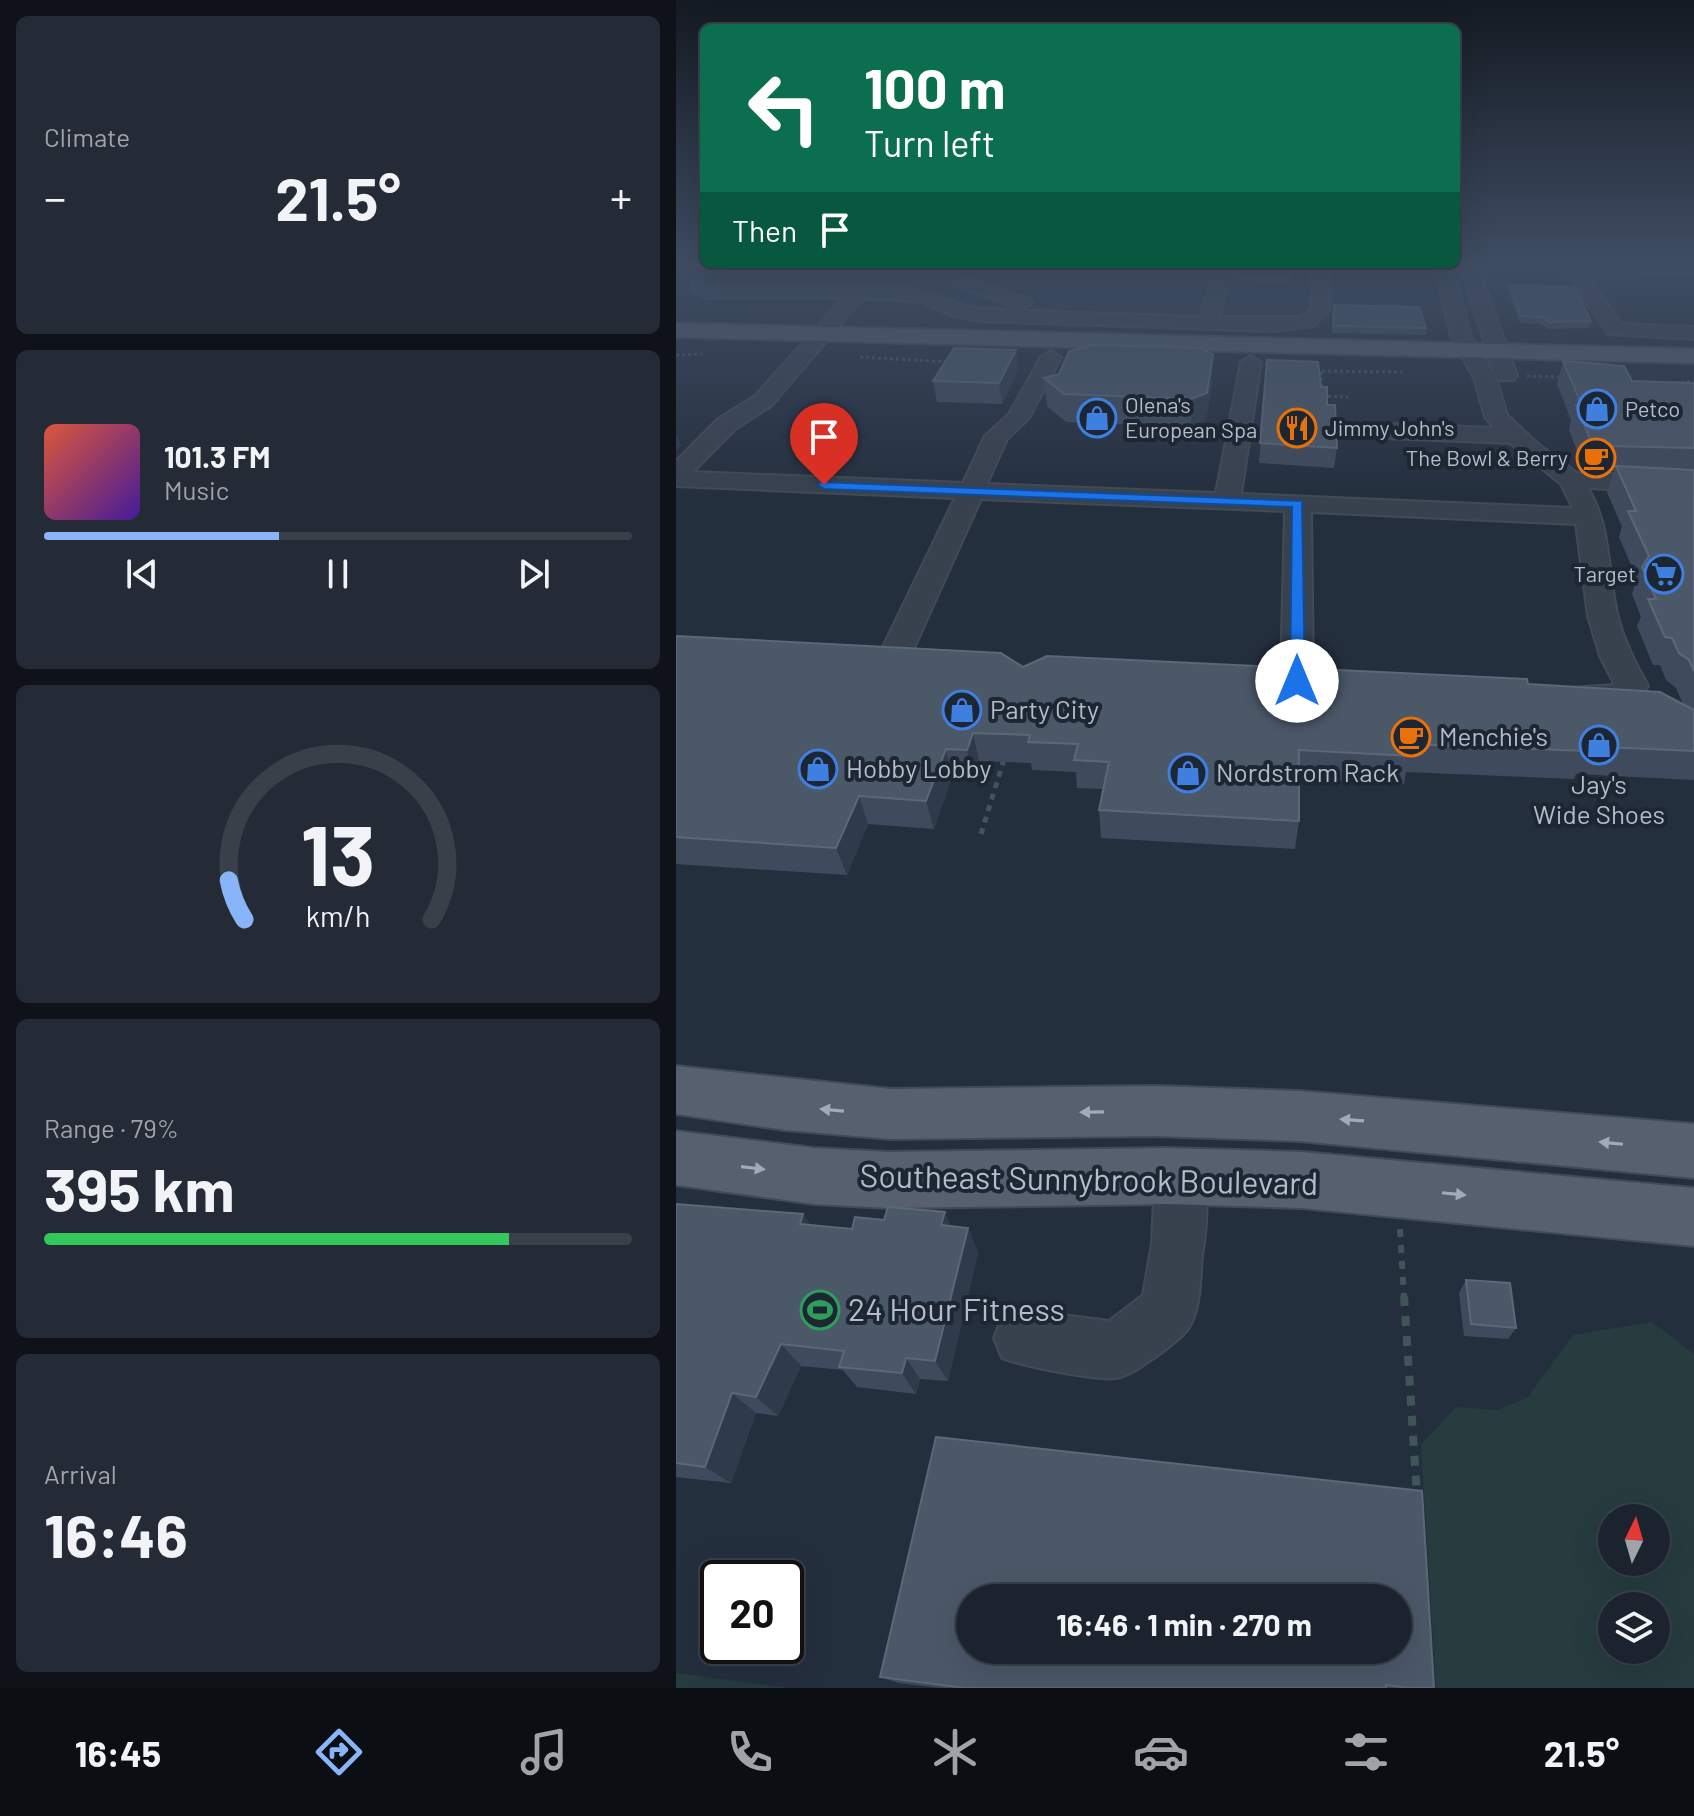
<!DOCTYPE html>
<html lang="en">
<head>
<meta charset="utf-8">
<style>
	:root { --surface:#1b232e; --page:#242b36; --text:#f1f3f6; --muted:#a0a4aa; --line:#39404a; --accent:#8ab4f8 }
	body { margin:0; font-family:Barlow,sans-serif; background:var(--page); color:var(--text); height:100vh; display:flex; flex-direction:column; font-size:30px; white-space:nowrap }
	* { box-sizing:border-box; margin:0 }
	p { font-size:26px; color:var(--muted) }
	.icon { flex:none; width:44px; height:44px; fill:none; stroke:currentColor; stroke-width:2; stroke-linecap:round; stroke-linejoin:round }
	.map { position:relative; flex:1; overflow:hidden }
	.sheet { display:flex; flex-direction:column; gap:16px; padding:16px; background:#0f1319; width:676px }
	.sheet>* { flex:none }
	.hud { position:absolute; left:24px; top:24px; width:760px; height:244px; border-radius:12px; box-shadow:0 8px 32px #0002,0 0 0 2px var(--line); background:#0b6e4f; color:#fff; overflow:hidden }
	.needle { width:52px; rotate:5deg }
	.buttons { position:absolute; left:922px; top:1504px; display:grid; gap:16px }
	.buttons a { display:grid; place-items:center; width:72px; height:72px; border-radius:50%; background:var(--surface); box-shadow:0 8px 32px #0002,0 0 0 2px var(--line); font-size:40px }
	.speed { position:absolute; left:24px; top:1560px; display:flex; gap:16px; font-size:40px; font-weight:700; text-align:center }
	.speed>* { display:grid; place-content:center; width:104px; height:104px; border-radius:50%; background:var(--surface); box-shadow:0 8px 32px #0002,0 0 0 2px var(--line); line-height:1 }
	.speed .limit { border:4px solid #111; border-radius:12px; background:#fff; color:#111 }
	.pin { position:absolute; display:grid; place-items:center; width:68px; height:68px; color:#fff; margin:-82px -34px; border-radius:50% 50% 50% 0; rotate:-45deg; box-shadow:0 0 8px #0007 }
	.pin .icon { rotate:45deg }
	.me { position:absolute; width:88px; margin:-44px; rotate:0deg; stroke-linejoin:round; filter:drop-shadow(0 0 6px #0008) }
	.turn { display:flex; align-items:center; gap:28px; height:168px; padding:0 32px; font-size:36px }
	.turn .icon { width:104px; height:104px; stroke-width:2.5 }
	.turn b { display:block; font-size:56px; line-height:68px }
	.then { display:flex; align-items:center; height:76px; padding:0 32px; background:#0003; gap:16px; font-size:30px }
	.big { font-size:60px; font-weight:700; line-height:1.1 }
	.sheet .tile { flex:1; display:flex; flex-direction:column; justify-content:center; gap:12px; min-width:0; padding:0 28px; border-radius:12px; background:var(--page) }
	.sheet .dial { align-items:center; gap:0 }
	.dial svg { height:208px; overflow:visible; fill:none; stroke:var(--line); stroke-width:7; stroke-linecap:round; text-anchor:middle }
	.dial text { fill:var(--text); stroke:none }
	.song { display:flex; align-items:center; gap:24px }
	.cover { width:96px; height:96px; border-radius:12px; background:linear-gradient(135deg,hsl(10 70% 55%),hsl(260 70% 35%)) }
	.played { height:8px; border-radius:4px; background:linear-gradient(90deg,var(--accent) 40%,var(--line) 40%) }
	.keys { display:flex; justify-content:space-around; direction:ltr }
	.heat { display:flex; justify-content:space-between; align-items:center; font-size:44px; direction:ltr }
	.charge { height:12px; border-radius:6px; background:linear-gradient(90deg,#34c759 79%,var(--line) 0) }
	.trip { position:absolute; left:280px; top:1584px; width:456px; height:80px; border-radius:40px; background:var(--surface); box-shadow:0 8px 32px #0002,0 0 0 2px var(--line); font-weight:700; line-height:80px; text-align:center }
	.tabs { display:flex; height:128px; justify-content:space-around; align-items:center; background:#0b0e12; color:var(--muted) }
	.tabs .icon { width:56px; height:56px }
	.tabs .selected { color:var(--accent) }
	.tabs b { font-size:36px; color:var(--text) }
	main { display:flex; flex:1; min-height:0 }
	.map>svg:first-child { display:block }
	.green { fill:#263c3f; fill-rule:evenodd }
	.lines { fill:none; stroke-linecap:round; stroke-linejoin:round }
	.minor-casing { stroke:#414a57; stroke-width:4 }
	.major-casing { stroke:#414a57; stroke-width:4 }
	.path-far3 { stroke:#3f5557; stroke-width:3; stroke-dasharray:3 3; stroke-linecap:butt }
	.path-far2 { stroke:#3f5557; stroke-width:5; stroke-dasharray:6 6; stroke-linecap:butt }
	.path-far1 { stroke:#3f5557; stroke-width:6; stroke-dasharray:8 8; stroke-linecap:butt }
	.path { stroke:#3f5557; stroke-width:8; stroke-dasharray:10 10; stroke-linecap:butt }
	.minor { fill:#38414e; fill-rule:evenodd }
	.major { fill:#56606e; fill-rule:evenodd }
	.wall { fill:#3f4b5c }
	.shaded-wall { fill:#2f3b4b }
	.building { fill:#4b5868; stroke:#5c6777; stroke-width:2; fill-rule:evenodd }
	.oneway { fill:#a1aab7 }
	.route { fill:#1a73e8; stroke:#114b97; stroke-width:2 }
	.labels { text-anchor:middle; stroke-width:8; stroke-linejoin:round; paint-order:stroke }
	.far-poi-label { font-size:22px; fill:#b4bcc9; stroke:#1d2633; text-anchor:start }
	.poi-label { font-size:26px; fill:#b4bcc9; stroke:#1d2633; text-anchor:start }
	.near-street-label { font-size:32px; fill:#b4bcc9; stroke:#1d2633 }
	.near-poi-label { font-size:32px; fill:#b4bcc9; stroke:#1d2633; text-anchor:start }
</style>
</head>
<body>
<main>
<section class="sheet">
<div class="tile"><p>Climate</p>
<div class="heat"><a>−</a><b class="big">21.5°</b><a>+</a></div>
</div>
<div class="tile">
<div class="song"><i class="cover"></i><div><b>101.3 FM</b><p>Music</p></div></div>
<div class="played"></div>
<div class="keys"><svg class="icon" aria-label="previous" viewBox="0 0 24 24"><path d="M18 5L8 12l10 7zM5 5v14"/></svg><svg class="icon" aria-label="pause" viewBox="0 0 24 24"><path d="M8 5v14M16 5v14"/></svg><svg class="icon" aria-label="next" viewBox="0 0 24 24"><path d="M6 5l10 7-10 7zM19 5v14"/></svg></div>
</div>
<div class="tile dial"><svg viewBox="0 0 100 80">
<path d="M14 69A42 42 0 1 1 86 69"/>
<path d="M14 69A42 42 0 0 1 8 54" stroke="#8ab4f8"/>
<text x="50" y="56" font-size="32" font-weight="700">13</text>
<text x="50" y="72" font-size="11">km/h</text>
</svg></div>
<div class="tile"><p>Range · 79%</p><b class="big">395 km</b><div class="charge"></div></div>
<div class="tile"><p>Arrival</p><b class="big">16:46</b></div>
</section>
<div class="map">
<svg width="1018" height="1688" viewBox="0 0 1018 1688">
	<rect width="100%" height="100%" fill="#242f3e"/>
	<path class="green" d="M 976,1322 L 1018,1354 L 1018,1688 L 760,1688 L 745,1445 L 780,1407 L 822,1410 L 852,1397 L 897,1335 ZM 936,1518 L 980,1518 L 980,1562 L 936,1562 ZM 936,1606 L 980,1606 L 980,1650 L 936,1650 Z
		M 0,1673 L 113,1688 L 0,1688 Z"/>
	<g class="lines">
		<g class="minor-casing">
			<path id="minor" d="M 783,262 L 800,262 L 841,375 L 838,380 L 822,380 L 819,375 Z
				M 807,262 L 1018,263 L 1018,273 L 908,270 L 945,324 L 1018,327 L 1018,339 L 932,334 C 918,312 901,293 890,269 L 816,267 Z
				M 219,264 L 245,264 L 354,299 L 356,303 L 347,309 L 340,307 Z
				M 540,264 L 558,264 L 543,317 L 625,317 L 635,309 L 636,264 L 654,264 L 653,311 L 637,326 L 599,331 L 305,321 L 271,314 L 248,302 L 187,298 L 95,406 L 59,429 L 17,472 L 287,483 L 309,436 L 333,414 L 365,357 L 375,351 L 385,357 L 353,418 L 331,439 L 311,484 L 540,493 L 565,362 L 575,356 L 585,362 L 565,494 L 897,508 L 885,484 L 834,443 L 685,437 L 673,430 L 685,423 L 818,428 L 809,417 L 798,378 L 775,336 L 757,264 L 775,264 L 795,336 L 820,378 L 831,415 L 862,444 L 901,473 L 1018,477 L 1018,493 L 912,488 C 936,527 931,574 942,617 C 948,641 960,664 972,686 L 961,702 L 949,705 L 894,702 L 890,695 L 894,688 L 939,685 L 924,656 L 912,616 L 900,524 L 635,512 L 637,681 L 632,688 L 621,691 L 610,688 L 605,681 L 609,511 L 305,499 L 233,659 L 228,666 L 206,666 L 201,659 L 279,498 L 0,486 L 0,461 L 42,419 L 79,396 L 167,298 L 31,298 L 16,291 L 16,283 L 22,282 L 35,287 C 96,287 161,281 222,287 C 252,290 276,304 305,309 L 524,317 Z
				M 504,1152 L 522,1159 C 534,1187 531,1226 526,1256 C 524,1278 525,1310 512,1329 C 503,1341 457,1376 441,1378 C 419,1381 348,1366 326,1358 L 318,1338 L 326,1318 L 346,1310 L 433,1321 L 467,1295 L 476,1244 L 479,1176 L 486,1159 Z"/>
		</g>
		<g class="major-casing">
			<path id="major" d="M 0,323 L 1018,349 L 1018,363 L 0,337 Z
				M 0,1066 L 215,1089 L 479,1086 L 623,1091 L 1018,1124 L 1018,1178 L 623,1141 L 479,1136 L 215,1139 L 109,1130 L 0,1114 Z
				M 0,1131 L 138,1148 L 212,1152 L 490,1148 L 626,1152 L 1018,1188 L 1018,1246 L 626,1208 L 490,1204 L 212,1208 L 138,1204 L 0,1185 Z"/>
		</g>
		<path class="path-far3" d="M 58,268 L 63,264
			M 0,355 L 26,354
			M 184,357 L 274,362
			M 640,371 L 726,372
			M 645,372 L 646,396 L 672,397
			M 851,376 L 885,377
			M 999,383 L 1018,381"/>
		<path class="path-far2" d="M 305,834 L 329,756"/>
		<path class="path-far1" d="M 724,1229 L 728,1298"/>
		<path class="path" d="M 728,1296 L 741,1495"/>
		<use href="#minor" class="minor"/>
		<use href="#major" class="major"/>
	</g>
	<path class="wall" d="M 616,264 L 614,284 L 558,282 L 558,270 Z
		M 833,285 L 915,321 L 913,328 L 872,329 L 864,324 L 844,323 L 832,291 Z
		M 657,312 L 750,328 L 749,335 L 656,333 Z
		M 340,350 L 342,371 L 326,404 L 261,402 L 257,381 Z
		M 591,360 L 645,387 L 651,405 L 661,448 L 658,468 L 583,463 Z
		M 887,361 L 956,381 L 1018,383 L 1018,780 L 900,774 L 898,779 L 730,772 L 728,784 L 623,778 L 623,821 L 619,849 L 425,838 L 423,810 L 427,789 L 401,788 L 400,772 L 356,770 L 355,763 L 303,761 L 297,779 L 276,777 L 258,829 L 192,824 L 171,875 L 0,864 L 0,636 L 347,667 L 852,684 L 1007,704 L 1000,688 L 990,680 L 984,665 L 977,665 L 961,626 L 965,617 L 956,594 L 961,579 L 943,537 L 946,527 L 931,492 L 938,471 L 922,471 L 920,465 L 906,464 L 893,430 L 895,420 L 881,384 Z
		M 368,378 L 536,382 L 530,420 L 515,427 L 390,422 L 371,406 Z
		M 0,1204 L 135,1225 L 176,1229 L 275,1226 L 292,1228 L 302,1253 L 272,1381 L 244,1379 L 240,1394 L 181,1387 L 167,1370 L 125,1366 L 102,1416 L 80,1413 L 55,1483 L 0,1477 Z
		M 790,1280 L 840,1328 L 832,1339 L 788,1336 L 783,1293 Z
		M 260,1437 L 758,1688 L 264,1688 L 223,1683 L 204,1677 Z"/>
	<path class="shaded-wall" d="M 340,350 L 342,371 L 326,404 L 323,383 Z
		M 537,355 L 536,382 L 530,420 L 515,427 L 515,399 Z
		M 0,433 L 5,445 L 0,450 Z
		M 297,733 L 303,761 L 297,779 L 291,750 Z
		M 270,749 L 276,777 L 258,829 L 250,801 Z
		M 183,796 L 192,824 L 171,875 L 160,848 Z
		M 269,1212 L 280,1238 L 265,1225 Z
		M 127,1214 L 145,1239 L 124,1224 Z
		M 292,1228 L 302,1253 L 272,1381 L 259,1361 Z
		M 105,1344 L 125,1366 L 102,1416 L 80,1397 Z
		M 230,1358 L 244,1379 L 240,1394 L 226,1373 Z
		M 56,1393 L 80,1413 L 55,1483 L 29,1467 Z"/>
	<path class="building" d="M 559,264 L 616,264 L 615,272 L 558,270 Z
		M 833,285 L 899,287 L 915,321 L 874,322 L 866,317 L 845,316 Z
		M 658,305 L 743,307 L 750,328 L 657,326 Z
		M 418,345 L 525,348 L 537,355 L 531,393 L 515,399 L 388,394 L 368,378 L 383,374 L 393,351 Z
		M 278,348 L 340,350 L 323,383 L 257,381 Z
		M 591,360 L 642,362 L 645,387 L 651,387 L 651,405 L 659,405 L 661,448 L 584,443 Z
		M 887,361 L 948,366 L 956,381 L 1018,383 L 1018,448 L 930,446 L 928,440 L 914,439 L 900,405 L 906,406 Z
		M 940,466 L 1018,470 L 1018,671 L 1013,660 L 1003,653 L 996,638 L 989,637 L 972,599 L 980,599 L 966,567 L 973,556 L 952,511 L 960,511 Z
		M 0,636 L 325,653 L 347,667 L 371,656 L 851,679 L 852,684 L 984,692 L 1018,710 L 1018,751 L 907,746 L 909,751 L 732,744 L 734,756 L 623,750 L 623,821 L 423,810 L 433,762 L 398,760 L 402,744 L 352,742 L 354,735 L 297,733 L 291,750 L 270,749 L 250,801 L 183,796 L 160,848 L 0,837 Z
		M 0,1204 L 127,1214 L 124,1224 L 176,1229 L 179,1217 L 208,1220 L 212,1207 L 269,1212 L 265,1225 L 292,1228 L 259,1361 L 230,1358 L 226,1373 L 163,1367 L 168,1351 L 105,1344 L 80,1397 L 56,1393 L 29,1467 L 0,1463 Z
		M 790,1280 L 834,1283 L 840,1328 L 795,1324 Z
		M 260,1437 L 746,1491 L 758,1688 L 733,1688 L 710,1685 L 710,1688 L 289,1688 L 204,1677 ZM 294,1598 L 722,1598 L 722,1650 L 294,1650 Z"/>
	<defs><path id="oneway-solid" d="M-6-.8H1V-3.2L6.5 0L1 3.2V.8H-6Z" transform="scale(2)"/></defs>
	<g class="oneway">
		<use href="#oneway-solid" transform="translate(156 1110) rotate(-175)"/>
		<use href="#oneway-solid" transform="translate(416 1112) rotate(179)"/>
		<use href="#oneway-solid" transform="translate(676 1120) rotate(-176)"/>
		<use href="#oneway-solid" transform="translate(935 1143) rotate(-174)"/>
		<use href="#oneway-solid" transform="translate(77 1168) rotate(7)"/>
		<use href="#oneway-solid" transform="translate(778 1194) rotate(6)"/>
	</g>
	<linearGradient id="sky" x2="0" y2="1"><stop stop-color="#141a22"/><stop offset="0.53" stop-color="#3f4d63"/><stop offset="1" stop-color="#3f4d63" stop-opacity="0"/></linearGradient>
	<rect width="1018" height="498" fill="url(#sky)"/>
	<path class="route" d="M 144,482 L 626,501 L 629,681 L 621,686 L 614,681 L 616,507 L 148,489 L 142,485 Z"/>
	<defs>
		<g id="shop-ring" transform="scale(2)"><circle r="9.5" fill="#1d2633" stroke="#3f7fe0" stroke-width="1.5"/><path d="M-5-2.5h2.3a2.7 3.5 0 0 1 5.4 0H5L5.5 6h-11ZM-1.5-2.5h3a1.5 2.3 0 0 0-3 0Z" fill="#3f7fe0"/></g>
		<g id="restaurant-ring" transform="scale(2)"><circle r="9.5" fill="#1d2633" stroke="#e8710a" stroke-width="1.5"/><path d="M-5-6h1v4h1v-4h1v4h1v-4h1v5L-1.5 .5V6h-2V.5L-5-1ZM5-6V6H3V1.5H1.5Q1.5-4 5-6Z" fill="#e8710a"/></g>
		<g id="cafe-ring" transform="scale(2)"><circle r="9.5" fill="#1d2633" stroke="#e8710a" stroke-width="1.5"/><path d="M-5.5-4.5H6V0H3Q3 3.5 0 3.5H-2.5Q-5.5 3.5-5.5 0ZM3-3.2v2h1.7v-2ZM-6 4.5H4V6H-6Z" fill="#e8710a"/></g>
		<g id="supermarket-ring" transform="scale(2)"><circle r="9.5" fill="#1d2633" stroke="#3f7fe0" stroke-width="1.5"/><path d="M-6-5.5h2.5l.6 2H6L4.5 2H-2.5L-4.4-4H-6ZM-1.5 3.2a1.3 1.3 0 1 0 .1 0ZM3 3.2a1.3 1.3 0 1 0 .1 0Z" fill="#3f7fe0"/></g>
		<g id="stadium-ring" transform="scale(2)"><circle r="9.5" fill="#1d2633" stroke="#2e9e5b" stroke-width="1.5"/><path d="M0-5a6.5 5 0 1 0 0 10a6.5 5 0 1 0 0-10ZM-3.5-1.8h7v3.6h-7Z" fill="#2e9e5b"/></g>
	</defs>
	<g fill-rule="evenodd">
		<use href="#shop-ring" x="921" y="409"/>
		<use href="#shop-ring" x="421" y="418"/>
		<use href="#restaurant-ring" x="621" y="428"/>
		<use href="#cafe-ring" x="920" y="458"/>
		<use href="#supermarket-ring" x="988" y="574"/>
		<use href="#shop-ring" x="286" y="710"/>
		<use href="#cafe-ring" x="735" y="737"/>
		<use href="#shop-ring" x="923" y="745"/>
		<use href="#shop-ring" x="142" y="769"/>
		<use href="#shop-ring" x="512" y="773"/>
		<use href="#stadium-ring" x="144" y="1310"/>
	</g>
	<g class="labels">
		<g class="far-poi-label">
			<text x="449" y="413">Olena's<tspan x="449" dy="25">European Spa</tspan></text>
			<text x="949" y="417">Petco</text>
			<text x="649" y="436">Jimmy John's</text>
			<text x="892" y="466" text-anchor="end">The Bowl &amp; Berry</text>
			<text x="960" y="582" text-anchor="end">Target</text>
		</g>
		<g class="poi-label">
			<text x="314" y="719">Party City</text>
			<text x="763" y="746">Menchie's</text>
			<text x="170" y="778">Hobby Lobby</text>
			<text x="540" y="782">Nordstrom Rack</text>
			<text x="923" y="794" text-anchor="middle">Jay's<tspan x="923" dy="30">Wide Shoes</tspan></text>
		</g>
		<g class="near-street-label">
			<text transform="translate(413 1180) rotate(1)" y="11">Southeast Sunnybrook Boulevard</text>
		</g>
		<g class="near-poi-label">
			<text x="172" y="1321">24 Hour Fitness</text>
		</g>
	</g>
</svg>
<div class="buttons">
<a><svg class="needle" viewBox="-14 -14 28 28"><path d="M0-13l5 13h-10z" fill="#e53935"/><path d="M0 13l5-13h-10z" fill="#a0a4aa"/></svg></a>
<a><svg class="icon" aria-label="layers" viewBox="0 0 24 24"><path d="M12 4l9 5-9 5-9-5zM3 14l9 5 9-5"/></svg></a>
</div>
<div class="speed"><div class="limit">20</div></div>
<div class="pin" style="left:148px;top:485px;background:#d93025"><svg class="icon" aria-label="arrive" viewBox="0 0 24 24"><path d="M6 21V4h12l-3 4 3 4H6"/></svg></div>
<svg class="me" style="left:621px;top:681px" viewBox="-20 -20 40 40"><circle r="19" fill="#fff"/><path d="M0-13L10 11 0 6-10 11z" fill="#1a73e8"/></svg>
<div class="trip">16:46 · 1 min · 270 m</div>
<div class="hud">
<div class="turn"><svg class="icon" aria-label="left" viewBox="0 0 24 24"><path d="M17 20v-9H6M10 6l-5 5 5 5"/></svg><div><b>100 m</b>Turn left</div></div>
<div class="then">Then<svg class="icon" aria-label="arrive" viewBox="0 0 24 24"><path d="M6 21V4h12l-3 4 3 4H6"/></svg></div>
</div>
</div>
</main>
<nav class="tabs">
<b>16:45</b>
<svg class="icon selected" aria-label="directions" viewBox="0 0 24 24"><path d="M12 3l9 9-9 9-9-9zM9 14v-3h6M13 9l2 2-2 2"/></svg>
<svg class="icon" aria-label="music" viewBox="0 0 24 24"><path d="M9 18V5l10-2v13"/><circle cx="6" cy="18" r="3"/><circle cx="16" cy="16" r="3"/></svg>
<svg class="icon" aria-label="phone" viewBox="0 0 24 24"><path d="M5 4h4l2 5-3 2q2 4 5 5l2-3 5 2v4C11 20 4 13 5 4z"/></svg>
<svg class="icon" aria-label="climate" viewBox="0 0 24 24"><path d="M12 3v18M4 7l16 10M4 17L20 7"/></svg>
<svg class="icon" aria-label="car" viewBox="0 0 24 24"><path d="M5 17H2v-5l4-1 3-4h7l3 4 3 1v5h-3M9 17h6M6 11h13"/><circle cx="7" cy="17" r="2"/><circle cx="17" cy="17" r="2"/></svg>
<svg class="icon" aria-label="filters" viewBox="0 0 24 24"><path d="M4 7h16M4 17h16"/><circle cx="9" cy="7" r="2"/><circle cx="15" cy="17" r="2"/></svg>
<b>21.5°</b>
</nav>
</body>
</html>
